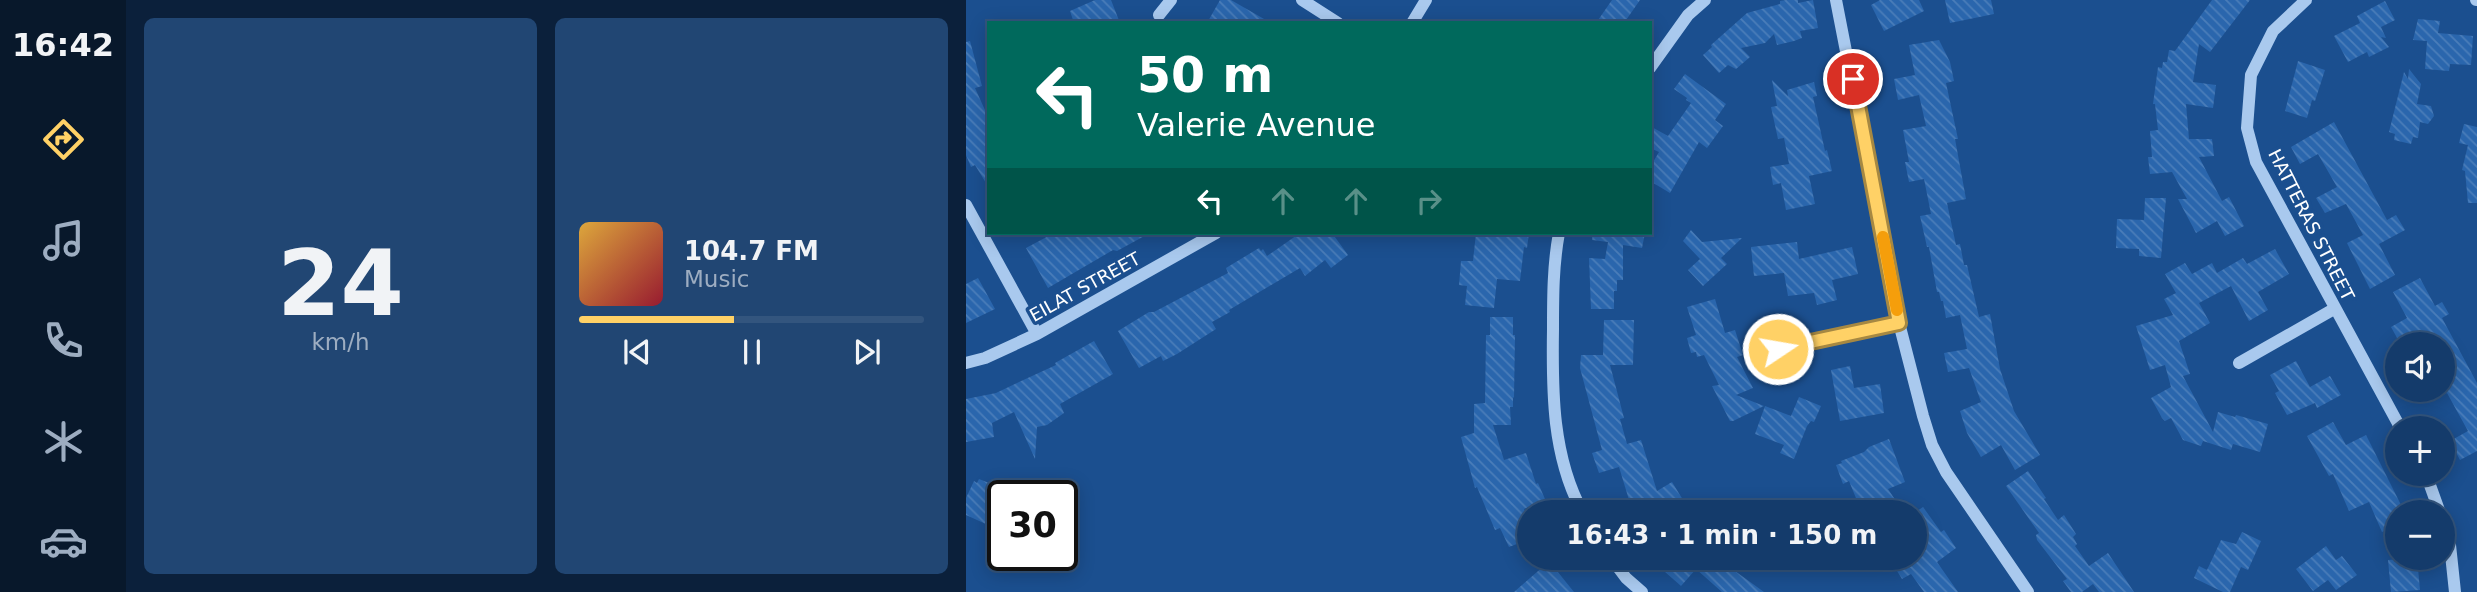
<!DOCTYPE html>
<html lang="en">
<head>
<meta charset="utf-8">
<style>
	:root { --surface:#143b6b; --page:#214673; --text:#f1f3f6; --muted:#9dadc1; --line:#33557e; --accent:#ffd166 }
	body { margin:0; font-family:"DejaVu Sans",sans-serif; background:var(--page); color:var(--text); height:100vh; display:flex; flex-direction:column; font-size:26px; white-space:nowrap }
	* { box-sizing:border-box; margin:0 }
	p { font-size:23px; color:var(--muted) }
	.icon { flex:none; width:38px; height:38px; fill:none; stroke:currentColor; stroke-width:2; stroke-linecap:round; stroke-linejoin:round }
	.map { position:relative; flex:1; overflow:hidden }
	.sheet { display:flex; flex-direction:column; gap:18px; padding:18px; background:#0b203b; width:840px }
	.sheet>* { flex:none }
	.top-card { position:absolute; left:21px; top:21px; width:665px; height:214px; border-radius:0px; box-shadow:0 4px 18px #0003,0 0 0 2px var(--line); background:#00695c; color:#fff; overflow:hidden }
	.fabs { position:absolute; left:1419px; top:332px; display:grid; gap:14px }
	.fabs a { display:grid; place-items:center; width:70px; height:70px; border-radius:50%; background:var(--surface); box-shadow:0 4px 18px #0003,0 0 0 2px var(--line); font-size:35px }
	.speed { position:absolute; left:21px; top:480px; display:flex; gap:14px; font-size:35px; font-weight:700; text-align:center }
	.speed>* { display:grid; place-content:center; width:91px; height:91px; border-radius:50%; background:var(--surface); box-shadow:0 4px 18px #0003,0 0 0 2px var(--line); line-height:1 }
	.speed .limit { border:4px solid #111; border-radius:10px; background:#fff; color:#111 }
	.pin { position:absolute; display:grid; place-items:center; width:60px; height:60px; color:#fff; margin:-30px; border:4px solid #fff; border-radius:50%; box-shadow:0 2px 7px #0007 }
	.me { position:absolute; width:77px; margin:-38px; rotate:78deg; stroke-linejoin:round; filter:drop-shadow(0 0 5px #0008) }
	.turn { display:flex; align-items:center; gap:24px; height:147px; padding:0 35px; font-size:32px }
	.turn .icon { width:91px; height:91px; stroke-width:2.5 }
	.turn b { display:block; font-size:49px; line-height:60px }
	.lanes { display:flex; align-items:center; height:66px; padding:0 35px; background:#0003; justify-content:center; gap:35px; direction:ltr }
	.lanes .off { opacity:.35 }
	.sheet .widget { flex:1; display:flex; flex-direction:column; justify-content:center; gap:10px; min-width:0; padding:0 24px; border-radius:10px; background:var(--page) }
	.sheet .dial { align-items:center; gap:0 }
	.dial b { font-size:91px; line-height:1 }
	.song { display:flex; align-items:center; gap:21px }
	.cover { width:84px; height:84px; border-radius:10px; background:linear-gradient(135deg,hsl(40 70% 55%),hsl(350 70% 35%)) }
	.played { height:7px; border-radius:4px; background:linear-gradient(90deg,var(--accent) 45%,var(--line) 45%) }
	.keys { display:flex; justify-content:space-around; direction:ltr }
	.sheet .tiles { flex:1; display:grid; gap:18px; grid-template-columns:repeat(2,1fr) }
	.trip { position:absolute; left:551px; top:500px; width:410px; height:70px; border-radius:35px; background:var(--surface); box-shadow:0 4px 18px #0003,0 0 0 2px var(--line); font-weight:600; line-height:70px; text-align:center }
	main { display:flex; flex:1; min-height:0 }
	.tabs { display:flex; flex-direction:column; width:126px; justify-content:space-around; align-items:center; background:#08182b; color:var(--muted) }
	.tabs .icon { width:49px; height:49px }
	.tabs .active { color:var(--accent) }
	.tabs b { font-size:32px; color:var(--text) }
	.map>svg:first-child { display:block }
	.building { fill:url(#building-back-hatch) }
	.lines { fill:none; stroke-linecap:round; stroke-linejoin:round }
	.minor { stroke:#a9c9ee; stroke-width:12 }
	.route-casing { stroke:#a68842; stroke-width:18 }
	.route { stroke:#ffd166; stroke-width:12 }
	.slow { stroke:#f59e0b; stroke-width:12 }
	.labels { text-anchor:middle; stroke-width:7; stroke-linejoin:round; paint-order:stroke }
	.street-label { font-size:18px; fill:#fff; stroke:#1b4f8f }
</style>
</head>
<body>
<main>
<nav class="tabs">
<b>16:42</b>
<svg class="icon active" aria-label="directions" viewBox="0 0 24 24"><path d="M12 3l9 9-9 9-9-9zM9 14v-3h6M13 9l2 2-2 2"/></svg>
<svg class="icon" aria-label="music" viewBox="0 0 24 24"><path d="M9 18V5l10-2v13"/><circle cx="6" cy="18" r="3"/><circle cx="16" cy="16" r="3"/></svg>
<svg class="icon" aria-label="phone" viewBox="0 0 24 24"><path d="M5 4h4l2 5-3 2q2 4 5 5l2-3 5 2v4C11 20 4 13 5 4z"/></svg>
<svg class="icon" aria-label="climate" viewBox="0 0 24 24"><path d="M12 3v18M4 7l16 10M4 17L20 7"/></svg>
<svg class="icon" aria-label="car" viewBox="0 0 24 24"><path d="M5 17H2v-5l4-1 3-4h7l3 4 3 1v5h-3M9 17h6M6 11h13"/><circle cx="7" cy="17" r="2"/><circle cx="17" cy="17" r="2"/></svg>
</nav>
<section class="sheet">
<div class="tiles">
<div class="widget dial"><b>24</b><p>km/h</p></div>
<div class="widget">
<div class="song"><i class="cover"></i><div><b>104.7 FM</b><p>Music</p></div></div>
<div class="played"></div>
<div class="keys"><svg class="icon" aria-label="previous" viewBox="0 0 24 24"><path d="M18 5L8 12l10 7zM5 5v14"/></svg><svg class="icon" aria-label="pause" viewBox="0 0 24 24"><path d="M8 5v14M16 5v14"/></svg><svg class="icon" aria-label="next" viewBox="0 0 24 24"><path d="M6 5l10 7-10 7zM19 5v14"/></svg></div>
</div>
</div>
</section>
<div class="map">
<svg width="1511" height="592" viewBox="0 0 1511 592">
	<defs>
		<pattern id="building-back-hatch" width="6" height="6" patternUnits="userSpaceOnUse" patternTransform="scale(1.75)"><rect width="6" height="6" fill="#2a66ad"/><path d="M-1 5l2 2M0 0l6 6M5-1l2 2" fill="none" stroke="#4a7db9"/></pattern>
	</defs>
	<rect width="100%" height="100%" fill="#1b4f8f"/>
	<path class="building" d="M 129,0 L 145,0 L 154,23 L 108,23 L 104,11 Z
		M 254,0 L 265,0 L 305,23 L 241,23 Z
		M 646,0 L 674,0 L 658,23 L 630,23 Z
		M 820,0 L 832,0 L 832,3 L 847,0 L 852,28 L 834,31 L 836,38 L 828,41 L 811,45 L 808,34 L 799,43 L 775,48 L 784,57 L 770,69 L 762,65 L 753,73 L 737,55 L 746,47 L 745,45 L 781,13 L 814,4 L 814,1 Z
		M 914,0 L 953,0 L 958,11 L 918,31 L 905,5 Z
		M 979,0 L 1025,0 L 1028,14 L 984,23 Z
		M 1246,0 L 1284,0 L 1244,52 L 1233,44 L 1227,82 L 1250,85 L 1247,108 L 1220,104 L 1223,139 L 1246,139 L 1248,156 L 1233,157 L 1256,201 L 1263,197 L 1278,226 L 1259,236 L 1251,221 L 1230,233 L 1212,199 L 1221,199 L 1206,172 L 1184,174 L 1182,157 L 1186,157 L 1184,131 L 1192,130 L 1189,104 L 1187,104 L 1192,67 L 1196,68 L 1197,62 L 1201,62 L 1203,50 L 1209,51 Z
		M 1419,1 L 1429,20 L 1415,27 L 1420,38 L 1415,37 L 1423,47 L 1403,57 L 1401,52 L 1382,62 L 1368,36 L 1394,23 L 1391,16 Z
		M 1452,19 L 1474,21 L 1472,33 L 1507,36 L 1505,65 L 1484,64 L 1483,71 L 1459,69 L 1461,41 L 1447,40 Z
		M 973,40 L 984,62 L 988,81 L 980,83 L 992,139 L 989,139 L 1000,199 L 981,203 L 990,245 L 994,244 L 998,265 L 1001,265 L 1013,317 L 1024,314 L 1034,369 L 1048,411 L 1074,455 L 1049,470 L 1035,445 L 1015,457 L 1001,433 L 994,411 L 1015,402 L 1003,368 L 982,372 L 978,353 L 1001,349 L 994,315 L 980,318 L 977,301 L 975,301 L 973,292 L 971,292 L 963,247 L 961,247 L 954,216 L 965,214 L 958,179 L 943,182 L 939,162 L 943,162 L 937,130 L 960,126 L 953,95 L 932,100 L 928,79 L 949,75 L 943,45 Z
		M 4,41 L 16,86 L 9,88 L 23,119 L 23,188 L 9,165 L 5,167 L 0,155 L 0,42 Z
		M 1332,61 L 1359,70 L 1349,101 L 1346,100 L 1341,118 L 1319,111 Z
		M 1443,69 L 1455,84 L 1451,104 L 1465,106 L 1468,116 L 1462,124 L 1454,122 L 1452,138 L 1447,137 L 1445,144 L 1428,140 L 1429,134 L 1423,132 L 1438,72 L 1442,79 Z
		M 719,74 L 760,104 L 749,120 L 757,126 L 741,148 L 733,142 L 704,193 L 684,181 L 684,167 L 693,152 L 684,148 L 684,126 L 702,136 L 725,103 L 720,100 L 721,98 L 708,89 Z
		M 806,80 L 822,96 L 821,90 L 848,82 L 851,96 L 847,97 L 859,151 L 861,150 L 866,171 L 843,176 L 849,204 L 820,210 L 815,183 L 807,185 L 804,167 L 823,164 L 818,138 L 812,139 L 805,107 L 811,106 Z
		M 1368,122 L 1421,220 L 1430,215 L 1439,230 L 1413,244 L 1429,275 L 1404,289 L 1381,243 L 1397,235 L 1380,204 L 1359,213 L 1350,198 L 1371,187 L 1352,154 L 1334,164 L 1325,147 Z
		M 1498,124 L 1511,127 L 1511,203 L 1502,203 L 1499,171 L 1496,170 L 1502,145 L 1493,143 Z
		M 1179,198 L 1200,198 L 1195,258 L 1173,256 L 1173,249 L 1150,248 L 1151,219 L 1178,220 Z
		M 725,230 L 736,242 L 776,238 L 755,258 L 761,264 L 737,286 L 722,270 L 734,259 L 717,241 Z
		M 88,233 L 184,233 L 151,251 L 147,250 L 82,288 L 60,248 Z
		M 334,233 L 366,233 L 382,255 L 365,268 L 359,260 L 339,276 L 334,268 L 263,310 L 264,312 L 246,322 L 250,329 L 211,354 L 197,361 L 195,356 L 173,368 L 152,331 L 183,312 L 188,312 L 262,273 L 260,268 L 293,248 L 295,251 L 297,249 L 301,256 Z
		M 510,233 L 563,233 L 561,248 L 558,247 L 554,281 L 531,279 L 528,308 L 499,305 L 501,286 L 493,285 L 495,261 L 507,261 Z
		M 627,233 L 679,233 L 676,248 L 657,245 L 657,280 L 651,280 L 651,291 L 648,291 L 648,309 L 625,309 L 623,258 L 639,259 L 642,242 L 626,240 Z
		M 831,242 L 833,259 L 886,247 L 892,274 L 866,280 L 871,300 L 851,305 L 848,293 L 822,296 L 818,273 L 788,276 L 785,247 Z
		M 1309,249 L 1323,274 L 1292,292 L 1302,310 L 1283,321 L 1265,286 L 1233,303 L 1244,323 L 1213,341 L 1224,374 L 1217,376 L 1247,432 L 1252,412 L 1269,417 L 1270,415 L 1302,424 L 1294,452 L 1267,444 L 1265,450 L 1237,441 L 1235,446 L 1217,440 L 1205,418 L 1199,421 L 1196,418 L 1185,398 L 1205,387 L 1199,365 L 1184,370 L 1170,326 L 1207,315 L 1198,299 L 1210,293 L 1199,274 L 1219,263 L 1226,274 L 1246,263 L 1251,273 L 1277,258 L 1281,264 Z
		M 12,278 L 29,309 L 0,323 L 0,284 Z
		M 1454,278 L 1469,306 L 1476,302 L 1483,314 L 1476,318 L 1511,383 L 1511,451 L 1494,460 L 1484,441 L 1502,431 L 1481,393 L 1477,395 L 1477,345 L 1435,345 L 1425,327 L 1441,318 L 1427,292 Z
		M 749,299 L 759,333 L 769,330 L 777,355 L 771,357 L 787,388 L 770,395 L 798,406 L 767,421 L 764,421 L 746,386 L 753,385 L 738,355 L 731,357 L 730,352 L 725,353 L 721,338 L 730,335 L 721,307 Z
		M 524,317 L 547,317 L 547,335 L 549,335 L 548,398 L 547,397 L 547,407 L 544,407 L 545,425 L 527,425 L 538,460 L 560,453 L 570,484 L 572,483 L 579,499 L 558,509 L 564,522 L 564,539 L 543,547 L 534,528 L 529,530 L 511,487 L 509,488 L 495,437 L 508,433 L 508,404 L 519,403 L 520,335 L 524,335 Z
		M 638,320 L 668,320 L 667,365 L 644,365 L 658,418 L 654,419 L 661,444 L 675,440 L 691,491 L 706,482 L 725,513 L 667,513 L 653,467 L 633,473 L 626,453 L 636,450 L 614,368 L 615,355 L 637,355 Z
		M 128,341 L 147,374 L 94,404 L 98,413 L 81,425 L 71,427 L 69,459 L 48,412 L 26,423 L 28,437 L 0,442 L 0,399 L 30,393 L 53,382 L 90,365 L 89,363 Z
		M 1330,361 L 1344,387 L 1364,376 L 1375,395 L 1351,408 L 1349,403 L 1321,415 L 1309,393 L 1313,391 L 1304,375 Z
		M 884,366 L 888,388 L 914,384 L 918,413 L 874,421 L 865,370 Z
		M 833,397 L 855,406 L 848,422 L 845,421 L 841,426 L 828,459 L 814,453 L 818,445 L 789,434 L 799,406 L 825,416 Z
		M 1367,422 L 1380,445 L 1400,435 L 1439,513 L 1432,513 L 1432,525 L 1416,532 L 1403,502 L 1383,511 L 1367,474 L 1363,476 L 1341,436 Z
		M 923,439 L 939,482 L 922,489 L 938,513 L 903,513 L 895,502 L 892,503 L 883,481 L 877,484 L 870,465 L 876,463 L 875,461 L 898,452 L 903,447 Z
		M 1062,471 L 1080,498 L 1078,499 L 1092,520 L 1098,515 L 1110,534 L 1107,537 L 1111,544 L 1109,546 L 1123,566 L 1142,553 L 1168,592 L 1133,592 L 1127,584 L 1116,592 L 1105,592 L 1097,581 L 1101,579 L 1071,540 L 1070,535 L 1073,533 L 1040,486 Z
		M 13,479 L 40,490 L 32,508 L 37,511 L 37,521 L 33,530 L 0,515 L 0,498 L 8,481 L 11,483 Z
		M 957,507 L 975,532 L 978,530 L 990,548 L 971,562 L 992,592 L 958,592 L 945,574 L 936,579 L 928,566 L 940,558 L 948,558 L 948,552 L 957,546 L 948,534 L 948,513 Z
		M 1276,532 L 1295,541 L 1282,570 L 1275,567 L 1264,592 L 1257,592 L 1228,578 L 1233,566 L 1241,570 L 1255,540 L 1270,544 Z
		M 1360,546 L 1370,560 L 1376,556 L 1391,575 L 1370,590 L 1362,580 L 1347,591 L 1330,569 Z
		M 575,558 L 607,558 L 591,571 L 608,592 L 548,592 L 579,565 Z
		M 707,558 L 762,558 L 773,567 L 769,571 L 798,592 L 756,592 L 730,569 L 715,586 L 697,570 Z
		M 1451,558 L 1454,590 L 1425,592 L 1422,560 Z"/>
	<g class="lines">
		<path class="minor" d="M 336,0 L 372,23
			M 870,0 L 933,323 L 957,416 L 966,445 L 980,472 L 1062,592
			M 1340,0 L 1307,31 L 1285,75 L 1281,128 L 1290,162 L 1435,429
			M 1510,0 L 1511,0
			M 193,15 L 205,0
			M 446,23 L 460,0
			M 684,68 L 722,15 L 739,0
			M 0,205 L 71,334
			M 593,233 C 587,265 587,297 587,329 C 586,391 586,457 617,513
			M 812,349 L 933,323
			M 0,363 L 19,358 L 71,334 L 250,233
			M 1273,363 L 1368,309
			M 1460,474 L 1474,513
			M 1477,522 L 1484,545 L 1489,592
			M 645,558 L 660,578 L 676,592"/>
	</g>
	<g class="lines">
		<g class="route-casing">
			<path id="route" d="M 812,349 L 933,323 L 887,79"/>
		</g>
		<use href="#route" class="route"/>
		<path class="slow" d="M 917,237 L 931,310"/>
	</g>
	<g class="labels">
		<g class="street-label">
			<text transform="translate(1345 225) rotate(63)" y="6">HATTERAS STREET</text>
			<text transform="translate(119 287) rotate(-29)" y="6">EILAT STREET</text>
		</g>
	</g>
</svg>
<div class="fabs">
<a><svg class="icon" aria-label="sound" viewBox="0 0 24 24"><path d="M4 9h4l5-4v14l-5-4H4zM17 9q2 3 0 6"/></svg></a>
<a>+</a>
<a>−</a>
</div>
<div class="speed"><div class="limit">30</div></div>
<div class="pin" style="left:887px;top:79px;background:#d93025"><svg class="icon" aria-label="arrive" viewBox="0 0 24 24"><path d="M6 21V4h12l-3 4 3 4H6"/></svg></div>
<svg class="me" style="left:812px;top:349px" viewBox="-20 -20 40 40"><circle r="17" fill="#ffd166" stroke="#fff" stroke-width="3"/><path d="M0-11L8 9 0 5-8 9z" fill="#fff"/></svg>
<div class="trip">16:43 · 1 min · 150 m</div>
<div class="top-card">
<div class="turn"><svg class="icon" aria-label="left" viewBox="0 0 24 24"><path d="M17 20v-9H6M10 6l-5 5 5 5"/></svg><div><b>50 m</b>Valerie Avenue</div></div>
<div class="lanes"><svg class="icon" aria-label="left" viewBox="0 0 24 24"><path d="M17 20v-9H6M10 6l-5 5 5 5"/></svg><svg class="icon off" aria-label="ahead" viewBox="0 0 24 24"><path d="M12 20V5M6 11l6-6 6 6"/></svg><svg class="icon off" aria-label="ahead" viewBox="0 0 24 24"><path d="M12 20V5M6 11l6-6 6 6"/></svg><svg class="icon off" aria-label="right" viewBox="0 0 24 24"><path d="M7 20v-9h11M14 6l5 5-5 5"/></svg></div>
</div>
</div>
</main>
</body>
</html>
